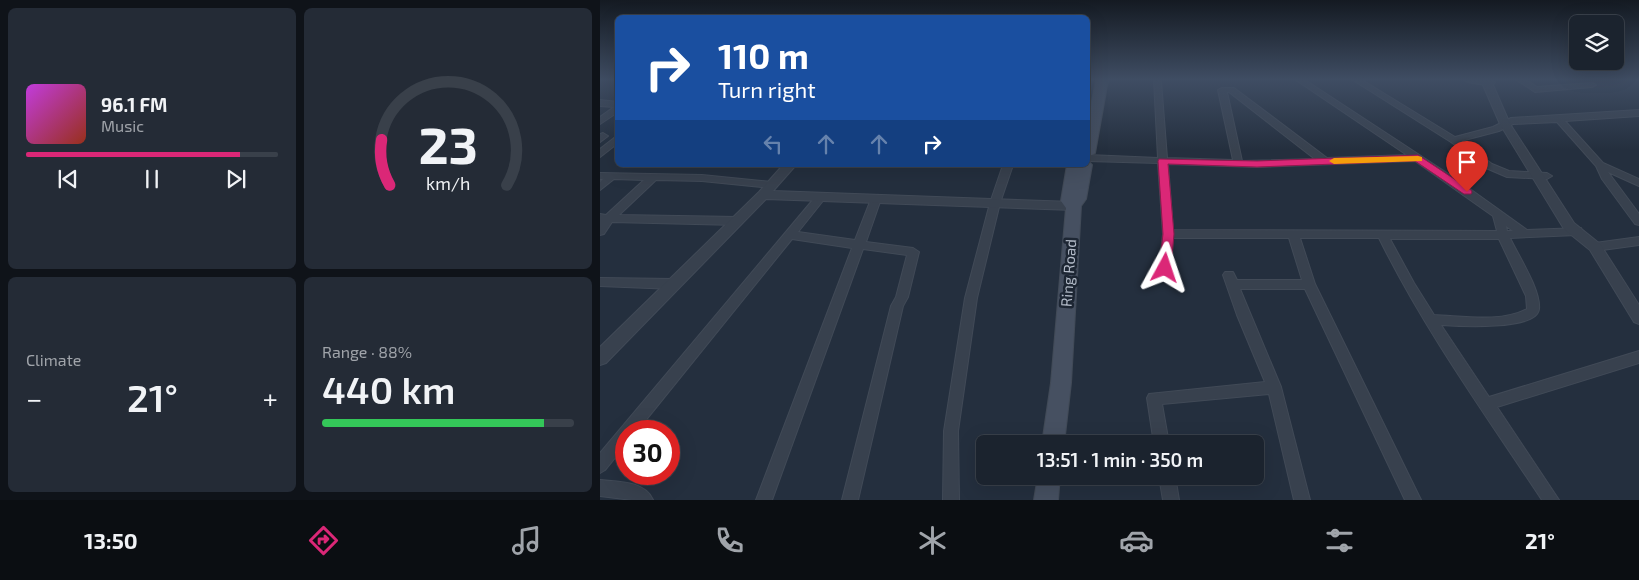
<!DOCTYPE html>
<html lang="en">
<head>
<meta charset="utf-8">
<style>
	:root { --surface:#1b232e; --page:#242b36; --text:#f1f3f6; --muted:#a0a4aa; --line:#39404a; --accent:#db2777 }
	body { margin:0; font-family:"Exo 2",sans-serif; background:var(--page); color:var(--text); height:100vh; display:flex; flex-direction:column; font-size:19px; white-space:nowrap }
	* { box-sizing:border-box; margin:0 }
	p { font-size:16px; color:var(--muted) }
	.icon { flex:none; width:28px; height:28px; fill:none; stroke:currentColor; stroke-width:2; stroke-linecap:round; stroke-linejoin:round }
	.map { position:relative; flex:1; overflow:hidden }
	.details { display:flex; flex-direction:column; gap:8px; padding:8px; background:#0f1319; width:600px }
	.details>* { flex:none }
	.guide { position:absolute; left:15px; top:15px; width:475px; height:152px; border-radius:8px; box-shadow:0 5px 20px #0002,0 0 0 1px var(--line); background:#1a4fa0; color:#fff; overflow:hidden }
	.buttons { position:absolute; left:969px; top:15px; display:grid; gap:10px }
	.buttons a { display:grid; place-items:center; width:55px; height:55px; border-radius:8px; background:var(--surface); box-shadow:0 5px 20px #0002,0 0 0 1px var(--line); font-size:25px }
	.speed { position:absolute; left:15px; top:420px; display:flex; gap:10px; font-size:25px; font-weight:700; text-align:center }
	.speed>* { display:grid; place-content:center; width:65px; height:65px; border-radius:50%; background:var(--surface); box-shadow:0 5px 20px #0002,0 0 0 1px var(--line); line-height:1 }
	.speed .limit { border:8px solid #d22; background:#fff; color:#111 }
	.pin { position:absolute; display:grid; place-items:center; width:42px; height:42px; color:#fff; margin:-51px -21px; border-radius:50% 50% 50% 0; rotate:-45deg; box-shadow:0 0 5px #0007 }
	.pin .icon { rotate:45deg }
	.me { position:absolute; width:55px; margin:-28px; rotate:5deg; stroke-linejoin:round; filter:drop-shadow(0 0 4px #0008) }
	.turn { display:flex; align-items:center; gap:18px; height:105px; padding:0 20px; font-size:22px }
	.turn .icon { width:65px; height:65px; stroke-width:2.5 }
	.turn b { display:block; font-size:35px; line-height:42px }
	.lanes { display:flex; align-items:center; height:48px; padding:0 20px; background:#0003; justify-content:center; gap:25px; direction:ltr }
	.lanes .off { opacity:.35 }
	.big { font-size:38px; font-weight:600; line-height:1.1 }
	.details .widget { flex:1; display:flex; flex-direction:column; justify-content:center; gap:8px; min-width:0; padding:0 18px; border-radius:8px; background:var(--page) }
	.details .dial { align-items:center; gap:0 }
	.dial svg { height:130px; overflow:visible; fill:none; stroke:var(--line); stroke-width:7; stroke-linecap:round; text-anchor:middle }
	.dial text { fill:var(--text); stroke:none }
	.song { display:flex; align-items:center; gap:15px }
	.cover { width:60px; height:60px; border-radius:8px; background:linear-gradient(135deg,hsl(290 70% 55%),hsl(10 70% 35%)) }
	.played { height:5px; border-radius:2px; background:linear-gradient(90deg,var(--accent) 85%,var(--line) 85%) }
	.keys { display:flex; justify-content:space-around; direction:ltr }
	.heat { display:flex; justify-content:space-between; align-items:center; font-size:28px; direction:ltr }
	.charge { height:8px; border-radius:4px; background:linear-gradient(90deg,#34c759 88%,var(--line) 0) }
	.details .tiles { flex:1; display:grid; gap:8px; grid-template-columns:repeat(2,1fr) }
	.trip { position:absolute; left:376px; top:435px; width:288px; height:50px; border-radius:8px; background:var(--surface); box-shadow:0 5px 20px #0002,0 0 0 1px var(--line); font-weight:600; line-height:50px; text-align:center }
	.tab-bar { display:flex; height:80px; justify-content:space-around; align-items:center; background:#0b0e12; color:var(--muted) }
	.tab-bar .icon { width:35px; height:35px }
	.tab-bar .on { color:var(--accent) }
	.tab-bar b { font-size:22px; color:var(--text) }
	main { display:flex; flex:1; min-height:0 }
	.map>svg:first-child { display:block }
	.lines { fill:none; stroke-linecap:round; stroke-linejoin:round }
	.minor-casing { stroke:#414a57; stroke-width:2 }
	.tertiary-casing { stroke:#414a57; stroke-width:2 }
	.secondary-casing { stroke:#414a57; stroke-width:2 }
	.minor { fill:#38414e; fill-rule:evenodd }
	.tertiary { fill:#38414e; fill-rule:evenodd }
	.secondary { fill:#465061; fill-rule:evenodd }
	.route { fill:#db2777; stroke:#8e194d }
	.slow { fill:#f59e0b }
	.labels { text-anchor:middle; stroke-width:5; stroke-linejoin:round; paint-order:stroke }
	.street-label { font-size:15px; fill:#b4bcc9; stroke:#1d2633 }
</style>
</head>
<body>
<main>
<section class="details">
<div class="tiles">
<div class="widget">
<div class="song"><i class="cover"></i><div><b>96.1 FM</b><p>Music</p></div></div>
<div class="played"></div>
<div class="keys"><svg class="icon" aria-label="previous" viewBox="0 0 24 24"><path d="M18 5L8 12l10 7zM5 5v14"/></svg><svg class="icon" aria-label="pause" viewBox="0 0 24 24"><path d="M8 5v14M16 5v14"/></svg><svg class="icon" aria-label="next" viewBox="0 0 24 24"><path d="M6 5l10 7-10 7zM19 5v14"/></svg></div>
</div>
<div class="widget dial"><svg viewBox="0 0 100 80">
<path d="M14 69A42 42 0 1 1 86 69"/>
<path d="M14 69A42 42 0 0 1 9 41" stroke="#db2777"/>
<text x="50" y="56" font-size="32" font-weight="700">23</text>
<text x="50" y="72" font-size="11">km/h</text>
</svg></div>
<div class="widget"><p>Climate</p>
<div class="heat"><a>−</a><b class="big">21°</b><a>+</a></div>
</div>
<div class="widget"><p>Range · 88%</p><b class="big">440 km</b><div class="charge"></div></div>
</div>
</section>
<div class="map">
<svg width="1039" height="500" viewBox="0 0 1039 500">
	<rect width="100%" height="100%" fill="#242f3e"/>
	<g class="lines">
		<g class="minor-casing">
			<path id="minor" d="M 554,80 L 561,81 L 567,158 L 633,160 L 618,90 L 622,88 L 634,88 L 727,158 L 807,155 L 696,80 L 705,80 L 856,179 L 927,230 L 981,228 L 982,231 L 981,234 L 977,235 L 910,238 C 919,257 941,290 939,309 C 937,331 857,326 841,325 L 889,397 L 1039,351 L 1039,363 L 897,407 L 959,500 L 942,500 C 885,414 825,331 779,238 L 700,238 L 715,284 L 821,500 L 805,500 L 705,289 L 640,289 L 681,387 L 710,500 L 694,500 L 669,394 L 562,404 L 569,444 L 554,444 L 547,398 L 549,394 L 665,382 L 637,315 L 623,275 L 625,272 L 633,272 L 637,280 L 702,280 L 689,238 L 573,238 L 571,268 L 569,271 L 561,271 L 559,268 L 563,234 L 558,163 L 488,161 L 488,155 L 558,158 ZM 627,92 L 629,92 L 715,159 L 642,161 ZM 815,161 L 893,216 L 897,231 L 573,230 L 568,164 L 657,167 ZM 906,226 L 913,231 L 907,231 ZM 790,239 L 899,239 L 926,296 L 927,309 C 900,323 863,316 834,315 L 814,283 Z
				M 753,80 L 762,80 L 855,137 L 893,127 L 911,118 L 1039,110 L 1039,116 L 965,121 L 1003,163 L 1039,179 L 1039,186 L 1008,172 L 1039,214 L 1039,225 L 1035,224 L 1002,179 L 996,166 L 957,122 L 913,124 L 899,131 L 861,141 L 892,164 L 909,171 L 947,173 L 952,176 L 947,179 L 907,177 L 886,168 L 851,142 Z
				M 864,80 L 889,80 L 894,82 C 887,86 871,84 864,80 Z
				M 917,80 L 926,80 L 937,87 L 992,83 L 996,85 L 992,87 L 935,92 Z
				M 0,100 L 18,102 L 18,112 L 0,124 L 0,117 L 14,107 L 0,106 Z
				M 3,133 L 8,136 L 0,142 L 0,134 Z
				M 18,135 L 18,143 L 0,157 L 0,149 Z
				M 403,165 L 413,165 L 400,203 L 377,298 L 358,431 L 359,500 L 343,500 L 344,431 L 365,298 L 390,203 Z
				M 0,173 L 102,175 L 172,182 L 177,185 L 172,188 L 102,181 L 56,180 L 19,215 L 137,217 L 142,221 L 137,225 L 12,222 L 4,234 L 0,235 L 0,214 L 6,215 L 44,180 L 14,179 L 0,190 L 0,182 L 3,179 L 0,179 Z
				M 221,194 L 226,197 L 198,232 L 255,240 L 271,199 L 276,196 L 281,199 L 266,242 L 313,248 L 319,252 L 308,297 L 303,306 L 258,500 L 242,500 L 291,306 L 296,297 L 307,255 L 263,249 L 172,500 L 156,500 L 252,248 L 192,239 L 37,431 L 26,431 L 26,444 L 5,470 L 0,473 L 0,453 L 217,195 Z
				M 1039,237 L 1039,245 L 995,251 L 989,247 L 995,243 Z
				M 0,278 L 74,279 L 78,281 L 80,284 L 78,287 L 74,289 L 0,286 Z
				M 559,476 L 575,476 L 579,500 L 563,500 Z
				M 0,480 C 18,482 45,481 53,500 L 32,500 L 0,496 Z"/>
		</g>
		<g class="tertiary-casing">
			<path id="tertiary" d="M 887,80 L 892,80 L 895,82 L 893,85 L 910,124 L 974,223 L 1000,244 L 1039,305 L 1039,324 L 1034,322 L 990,250 L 964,229 L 900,124 L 883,85 Z
				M 183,165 L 196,165 L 173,191 L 474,202 L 480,206 L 474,210 L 166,199 L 6,363 L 0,365 L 0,347 L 159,192 Z"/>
		</g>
		<g class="secondary-casing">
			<path id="secondary" d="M 496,80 L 508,80 L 495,153 L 488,157 L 488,122 Z
				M 488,161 L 492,165 L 486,199 L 481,206 L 471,383 L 464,444 L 442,444 L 451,383 L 466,208 L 461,201 L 467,165 L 488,165 Z
				M 438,476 L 460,476 L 458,500 L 434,500 Z"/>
		</g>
		<use href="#minor" class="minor"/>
		<use href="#tertiary" class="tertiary"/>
		<use href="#secondary" class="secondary"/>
	</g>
	<linearGradient id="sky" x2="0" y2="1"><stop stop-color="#141a22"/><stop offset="0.53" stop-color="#3f4d63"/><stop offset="1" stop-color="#3f4d63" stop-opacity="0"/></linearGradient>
	<rect width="1039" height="150" fill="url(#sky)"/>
	<path class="route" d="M 818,155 L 871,190 L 872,192 L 871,194 L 864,194 L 815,161 L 657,167 L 568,164 L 574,234 L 571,268 L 565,273 L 559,268 L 563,234 L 558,161 L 559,159 L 657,161 Z"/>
	<path class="slow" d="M 818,156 L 822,157 L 822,161 L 734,164 L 729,161 L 734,158 Z"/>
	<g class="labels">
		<g class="street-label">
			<text transform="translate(469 273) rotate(-86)" y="5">Ring Road</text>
		</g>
	</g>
</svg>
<div class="buttons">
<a><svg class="icon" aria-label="layers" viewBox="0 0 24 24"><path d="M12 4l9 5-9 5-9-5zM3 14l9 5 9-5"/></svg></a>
</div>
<div class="speed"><div class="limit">30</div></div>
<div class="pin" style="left:867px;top:192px;background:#d93025"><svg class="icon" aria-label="arrive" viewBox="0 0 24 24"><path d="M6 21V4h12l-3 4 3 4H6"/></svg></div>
<svg class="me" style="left:565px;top:268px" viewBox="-20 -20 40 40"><path d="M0-17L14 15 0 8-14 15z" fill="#db2777" stroke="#fff" stroke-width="4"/></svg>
<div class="trip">13:51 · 1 min · 350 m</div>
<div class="guide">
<div class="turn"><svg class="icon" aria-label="right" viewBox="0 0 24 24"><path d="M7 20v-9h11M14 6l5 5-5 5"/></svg><div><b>110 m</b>Turn right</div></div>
<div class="lanes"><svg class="icon off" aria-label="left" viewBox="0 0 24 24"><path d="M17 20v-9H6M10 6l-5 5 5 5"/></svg><svg class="icon off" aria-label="ahead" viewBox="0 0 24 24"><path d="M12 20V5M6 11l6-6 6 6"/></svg><svg class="icon off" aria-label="ahead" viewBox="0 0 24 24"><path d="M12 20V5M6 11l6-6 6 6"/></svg><svg class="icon" aria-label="right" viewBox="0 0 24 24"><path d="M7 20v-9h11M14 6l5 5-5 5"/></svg></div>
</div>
</div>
</main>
<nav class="tab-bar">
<b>13:50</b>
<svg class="icon on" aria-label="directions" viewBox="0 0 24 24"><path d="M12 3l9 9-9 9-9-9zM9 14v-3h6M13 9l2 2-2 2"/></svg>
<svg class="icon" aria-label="music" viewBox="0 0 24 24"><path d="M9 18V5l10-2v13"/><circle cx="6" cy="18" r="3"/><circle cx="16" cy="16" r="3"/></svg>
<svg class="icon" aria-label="phone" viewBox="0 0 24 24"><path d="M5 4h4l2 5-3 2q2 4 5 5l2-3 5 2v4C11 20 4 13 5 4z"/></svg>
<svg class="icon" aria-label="climate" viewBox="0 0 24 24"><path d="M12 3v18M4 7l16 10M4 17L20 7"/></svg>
<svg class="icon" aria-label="car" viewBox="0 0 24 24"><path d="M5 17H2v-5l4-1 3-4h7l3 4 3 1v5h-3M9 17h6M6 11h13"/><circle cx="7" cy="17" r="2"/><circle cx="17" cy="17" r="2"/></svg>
<svg class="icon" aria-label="filters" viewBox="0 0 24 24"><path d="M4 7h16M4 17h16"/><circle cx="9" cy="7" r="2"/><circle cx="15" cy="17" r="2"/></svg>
<b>21°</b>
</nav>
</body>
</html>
